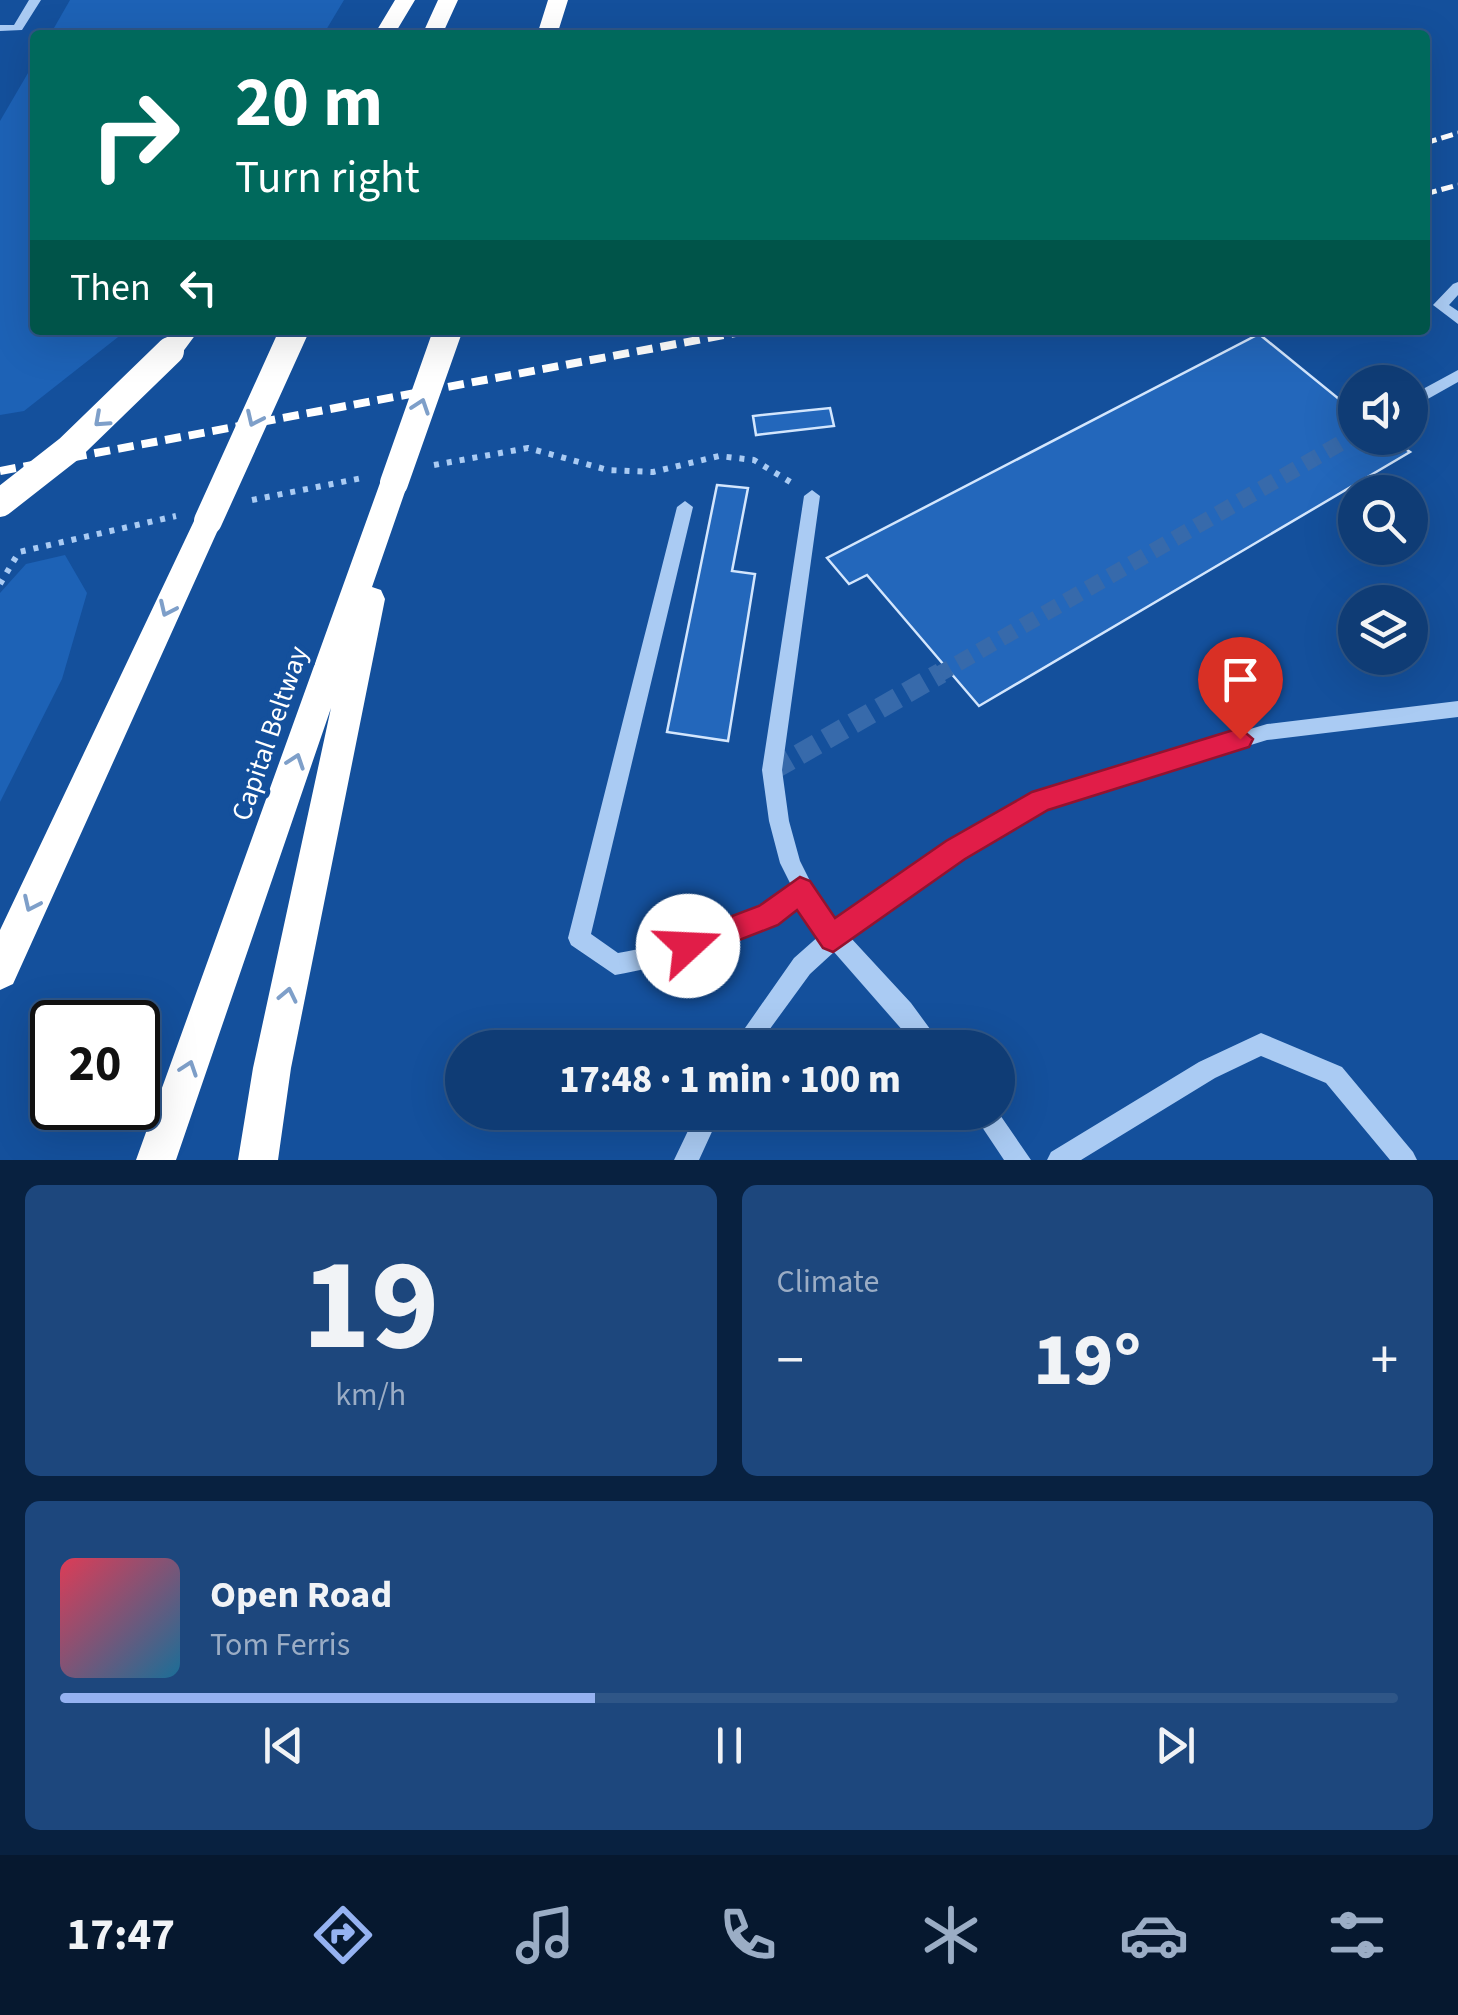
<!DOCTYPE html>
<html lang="en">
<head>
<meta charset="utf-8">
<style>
	:root { --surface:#0f3c75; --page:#1d477d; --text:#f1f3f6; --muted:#9badc5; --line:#2f5687; --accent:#95b2f1 }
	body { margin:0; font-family:"Source Sans 3",sans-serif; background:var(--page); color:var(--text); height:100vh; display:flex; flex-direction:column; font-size:38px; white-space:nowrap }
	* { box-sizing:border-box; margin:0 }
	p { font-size:32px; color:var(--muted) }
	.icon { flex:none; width:55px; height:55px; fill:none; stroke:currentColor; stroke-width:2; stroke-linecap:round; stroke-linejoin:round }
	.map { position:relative; height:1160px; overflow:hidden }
	.side { display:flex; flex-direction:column; gap:25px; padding:25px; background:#082140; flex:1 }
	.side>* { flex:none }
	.hud { position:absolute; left:30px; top:30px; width:1400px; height:305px; border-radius:10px; box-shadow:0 10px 40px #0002,0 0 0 2px var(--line); background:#00695c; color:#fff; overflow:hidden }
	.buttons { position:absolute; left:1338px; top:365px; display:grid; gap:20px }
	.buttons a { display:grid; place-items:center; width:90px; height:90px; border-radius:50%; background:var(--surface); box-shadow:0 10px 40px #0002,0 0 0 2px var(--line); font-size:50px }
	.speed { position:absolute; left:30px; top:1000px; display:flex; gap:20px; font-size:50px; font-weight:700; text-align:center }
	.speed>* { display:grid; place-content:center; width:130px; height:130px; border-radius:50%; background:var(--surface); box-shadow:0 10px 40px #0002,0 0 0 2px var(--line); line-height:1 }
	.speed .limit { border:5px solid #111; border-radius:15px; background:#fff; color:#111 }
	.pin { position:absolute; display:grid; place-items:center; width:85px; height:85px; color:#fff; margin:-102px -42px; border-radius:50% 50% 50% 0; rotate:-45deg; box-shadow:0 0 10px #0007 }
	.pin .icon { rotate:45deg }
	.me { position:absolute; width:110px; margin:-55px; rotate:70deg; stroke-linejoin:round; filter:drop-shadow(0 0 8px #0008) }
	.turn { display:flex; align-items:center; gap:35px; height:210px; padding:0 40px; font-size:45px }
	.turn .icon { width:130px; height:130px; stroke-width:2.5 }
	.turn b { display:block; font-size:70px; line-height:85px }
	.then { display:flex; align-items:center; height:95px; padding:0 40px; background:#0003; gap:20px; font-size:38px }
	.big { font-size:75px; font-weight:800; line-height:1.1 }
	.side .card { flex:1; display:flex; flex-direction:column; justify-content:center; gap:15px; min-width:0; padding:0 35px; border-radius:15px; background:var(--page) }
	.side .dial { align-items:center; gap:0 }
	.dial b { font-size:130px; line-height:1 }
	.song { display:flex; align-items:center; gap:30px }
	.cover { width:120px; height:120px; border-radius:15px; background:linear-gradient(135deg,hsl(350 70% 55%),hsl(200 70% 35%)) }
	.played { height:10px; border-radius:5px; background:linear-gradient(90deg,var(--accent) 40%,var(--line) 40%) }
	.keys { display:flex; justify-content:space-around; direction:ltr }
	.heat { display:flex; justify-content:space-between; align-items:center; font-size:55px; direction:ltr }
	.side .tiles { flex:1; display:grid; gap:25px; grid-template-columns:1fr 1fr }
	.card:last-child { grid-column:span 2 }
	.trip { position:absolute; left:445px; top:1030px; width:570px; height:100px; border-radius:50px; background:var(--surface); box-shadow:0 10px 40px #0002,0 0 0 2px var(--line); font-weight:800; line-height:100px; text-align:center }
	.tabs { display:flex; height:160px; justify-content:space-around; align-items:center; background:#06182f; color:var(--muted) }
	.tabs .icon { width:70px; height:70px }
	.tabs .active { color:var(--accent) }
	.tabs b { font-size:45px; color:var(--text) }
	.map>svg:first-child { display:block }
	.green { fill:#1d62b6 }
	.building { fill:#2367bb; stroke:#d3e6fd; stroke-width:2.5 }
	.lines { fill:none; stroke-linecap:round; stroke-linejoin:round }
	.minor-tunnel-far1 { stroke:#376aab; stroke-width:16; stroke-dasharray:16 9; stroke-linecap:butt }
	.minor-tunnel { stroke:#376aab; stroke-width:21; stroke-dasharray:21 10; stroke-linecap:butt }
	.path { stroke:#aacbf3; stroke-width:6; stroke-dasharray:5 8; stroke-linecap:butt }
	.minor { fill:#aacbf3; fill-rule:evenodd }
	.highway { fill:#fff; fill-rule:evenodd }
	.rail-far1 { stroke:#fff; stroke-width:5; stroke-dasharray:12 5; stroke-linecap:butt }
	.rail { stroke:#fff; stroke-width:8; stroke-dasharray:16 8; stroke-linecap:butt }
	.highway-bridge { stroke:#fff; stroke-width:28 }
	.oneway { stroke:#7e9fc9 }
	.route { fill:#e11d48; stroke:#92132f; stroke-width:2.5 }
	.labels { text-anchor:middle; stroke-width:10; stroke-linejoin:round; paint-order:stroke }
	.street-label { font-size:28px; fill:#fff; stroke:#14509c }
</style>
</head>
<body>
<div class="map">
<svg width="1458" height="1160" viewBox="0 0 1458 1160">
	<rect width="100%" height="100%" fill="#14509c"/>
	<path class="green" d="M 70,0 L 344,0 L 323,35 L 50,35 Z
		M 35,61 L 35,330 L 127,330 L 24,411 L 0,415 L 0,121 Z
		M 65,555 L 87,593 L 62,679 L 0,802 L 0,593 L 26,564 Z"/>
	<path class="building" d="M 1259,334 L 1355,412 L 1355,438 L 1389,438 L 1410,452 L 979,706 L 867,575 L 849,584 L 827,558 Z
		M 830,408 L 834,426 L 756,435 L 753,416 Z
		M 717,485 L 748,488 L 732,571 L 755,574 L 728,741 L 667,732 Z"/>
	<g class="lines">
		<path class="minor-tunnel-far1" d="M 936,676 L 1355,435"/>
		<path class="minor-tunnel" d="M 772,770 L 941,673"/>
		<path class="path" d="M 434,465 L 528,448 L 608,470 L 653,472 L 719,456 L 754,460 L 792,483
			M 252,500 L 362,478
			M 0,584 L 19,552 L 176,516"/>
		<path class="minor" d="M 29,0 L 41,0 L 22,30 L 0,31 L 0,25 L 14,25 Z
			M 1458,282 L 1458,295 L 1449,305 L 1458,311 L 1458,324 L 1433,305 L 1453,284 Z
			M 1458,370 L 1458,382 L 1410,409 L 1410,396 Z
			M 812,490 L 820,496 L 782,770 L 789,821 L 800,861 L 814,889 L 836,922 L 857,904 L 1041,792 L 1267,724 L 1458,701 L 1458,717 L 1267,740 L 1046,808 L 871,918 L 850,937 L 911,1003 L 944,1048 L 918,1048 L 834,952 L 810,974 L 756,1048 L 731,1048 L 794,958 L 820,935 L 799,904 C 745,943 680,963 615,975 L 571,945 L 568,938 L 677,507 L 685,501 L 693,507 L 591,934 L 618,953 C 681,942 738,922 791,885 L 780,863 L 769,821 L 762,770 L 804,496 Z
			M 1261,1033 L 1342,1067 L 1413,1152 L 1417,1160 L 1390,1160 L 1326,1083 L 1261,1056 L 1215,1078 L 1081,1160 L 1047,1160 L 1051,1152 L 1199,1062 Z
			M 697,1112 L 721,1112 L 699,1160 L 674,1160 Z
			M 972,1112 L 998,1112 L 1031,1160 L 1004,1160 Z"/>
		<path class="highway" d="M 395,0 L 415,0 L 394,35 L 374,35 Z
			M 438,0 L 458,0 L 442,35 L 422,35 Z
			M 548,0 L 568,0 L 557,35 L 537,35 Z
			M 172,330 L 199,330 L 179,357 L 170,360 L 157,351 Z
			M 394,472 L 404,475 L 408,483 L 372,587 L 381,590 L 385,599 L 291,1068 L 278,1160 L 238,1160 L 253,1068 L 331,708 L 176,1160 L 136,1160 L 380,483 L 384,475 Z
			M 208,510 L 218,513 L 222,521 L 13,984 L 0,990 L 0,930 L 194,521 L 198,513 Z"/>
		<path class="rail-far1" d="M 1425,143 L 1458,133
			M 1425,194 L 1458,185"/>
		<path class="rail" d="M 0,471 L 751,330"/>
		<path class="highway-bridge" d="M 394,483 L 448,330
			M 0,503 L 69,449 L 170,351
			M 208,521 L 294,331"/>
	</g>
	<defs><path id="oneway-chevron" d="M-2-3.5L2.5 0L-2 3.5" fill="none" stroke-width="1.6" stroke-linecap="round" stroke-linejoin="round" transform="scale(2.5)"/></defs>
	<g class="oneway">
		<use href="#oneway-chevron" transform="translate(421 406) rotate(-71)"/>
		<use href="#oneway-chevron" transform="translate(254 419) rotate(115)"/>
		<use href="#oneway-chevron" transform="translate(101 420) rotate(138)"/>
		<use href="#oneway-chevron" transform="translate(167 609) rotate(115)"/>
		<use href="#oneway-chevron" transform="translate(296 761) rotate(-71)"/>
		<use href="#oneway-chevron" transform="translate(31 904) rotate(115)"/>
		<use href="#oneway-chevron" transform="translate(288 995) rotate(-78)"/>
		<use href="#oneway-chevron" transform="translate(189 1068) rotate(-71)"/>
	</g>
	<path class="route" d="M 1240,728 L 1253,739 L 1249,747 L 1048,810 L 965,859 L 833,952 L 823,948 L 797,910 L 778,925 L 688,960 L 679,956 L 675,946 L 679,936 L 759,906 L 800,877 L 810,881 L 835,918 L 946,841 L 1032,792 Z"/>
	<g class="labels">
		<g class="street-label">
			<text transform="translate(269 733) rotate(-71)" y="10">Capital Beltway</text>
		</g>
	</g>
</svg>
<div class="buttons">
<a><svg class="icon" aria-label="sound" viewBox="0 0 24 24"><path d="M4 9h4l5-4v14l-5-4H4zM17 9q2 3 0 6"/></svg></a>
<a><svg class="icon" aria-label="search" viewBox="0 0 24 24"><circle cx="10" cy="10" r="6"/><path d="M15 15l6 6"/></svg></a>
<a><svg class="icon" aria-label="layers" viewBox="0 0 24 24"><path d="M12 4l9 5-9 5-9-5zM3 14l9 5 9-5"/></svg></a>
</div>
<div class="speed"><div class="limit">20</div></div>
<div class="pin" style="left:1240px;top:739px;background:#d93025"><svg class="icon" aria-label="arrive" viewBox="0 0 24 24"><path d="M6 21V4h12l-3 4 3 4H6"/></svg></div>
<svg class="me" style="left:688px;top:946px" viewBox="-20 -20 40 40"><circle r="19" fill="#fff"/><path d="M0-13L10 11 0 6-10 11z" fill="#e11d48"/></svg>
<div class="trip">17:48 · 1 min · 100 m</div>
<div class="hud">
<div class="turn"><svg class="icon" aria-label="right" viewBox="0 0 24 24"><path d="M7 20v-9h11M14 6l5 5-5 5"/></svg><div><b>20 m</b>Turn right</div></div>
<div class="then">Then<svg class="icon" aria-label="left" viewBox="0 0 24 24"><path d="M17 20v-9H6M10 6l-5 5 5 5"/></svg></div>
</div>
</div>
<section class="side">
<div class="tiles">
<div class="card dial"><b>19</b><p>km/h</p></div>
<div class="card"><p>Climate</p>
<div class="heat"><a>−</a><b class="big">19°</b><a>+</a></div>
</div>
<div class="card">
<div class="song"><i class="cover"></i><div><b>Open Road</b><p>Tom Ferris</p></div></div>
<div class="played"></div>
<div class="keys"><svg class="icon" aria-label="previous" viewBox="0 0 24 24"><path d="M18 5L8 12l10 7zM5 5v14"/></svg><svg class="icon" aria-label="pause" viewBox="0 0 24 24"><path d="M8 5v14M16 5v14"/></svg><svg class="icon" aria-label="next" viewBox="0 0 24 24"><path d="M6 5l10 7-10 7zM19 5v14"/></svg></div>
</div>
</div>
</section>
<nav class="tabs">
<b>17:47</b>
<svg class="icon active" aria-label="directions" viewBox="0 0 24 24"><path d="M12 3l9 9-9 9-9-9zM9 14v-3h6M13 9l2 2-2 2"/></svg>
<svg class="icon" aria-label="music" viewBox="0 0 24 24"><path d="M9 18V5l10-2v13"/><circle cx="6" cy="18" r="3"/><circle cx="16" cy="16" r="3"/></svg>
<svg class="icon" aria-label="phone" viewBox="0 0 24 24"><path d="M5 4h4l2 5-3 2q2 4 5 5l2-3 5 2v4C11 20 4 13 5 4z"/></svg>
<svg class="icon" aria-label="climate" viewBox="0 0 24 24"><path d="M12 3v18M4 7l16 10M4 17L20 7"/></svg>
<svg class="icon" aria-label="car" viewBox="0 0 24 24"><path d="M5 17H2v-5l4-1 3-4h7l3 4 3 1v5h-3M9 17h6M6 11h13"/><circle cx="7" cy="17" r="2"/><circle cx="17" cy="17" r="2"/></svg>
<svg class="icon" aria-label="filters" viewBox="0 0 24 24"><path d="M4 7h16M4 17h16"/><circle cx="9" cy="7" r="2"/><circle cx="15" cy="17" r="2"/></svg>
</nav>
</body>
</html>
